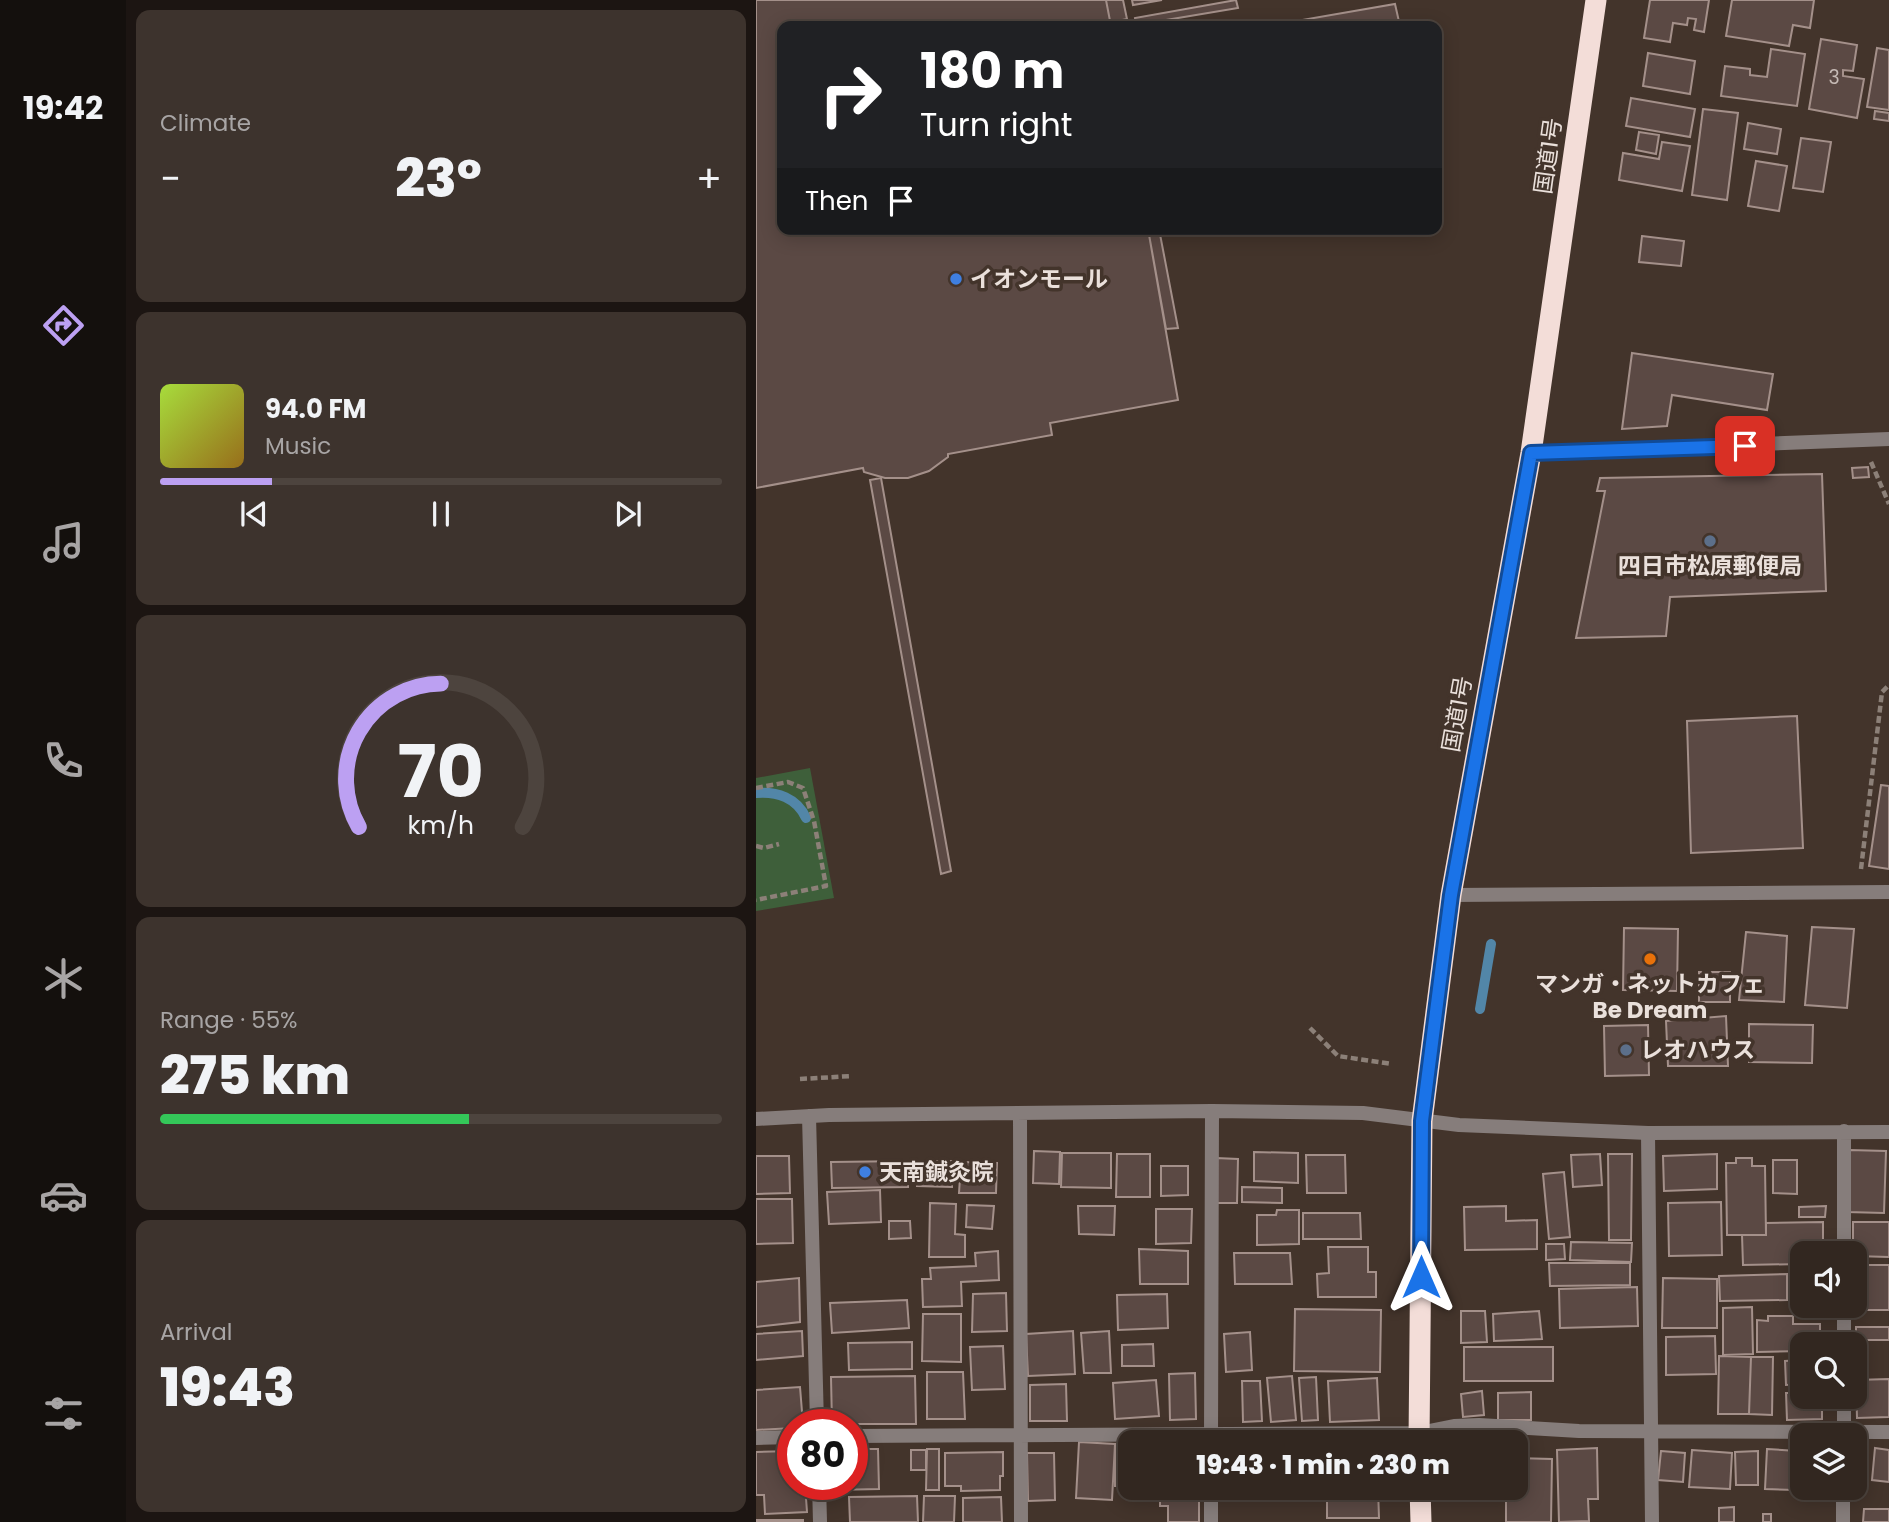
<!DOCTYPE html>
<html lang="en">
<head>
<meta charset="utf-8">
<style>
	:root { --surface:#322720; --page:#3d332d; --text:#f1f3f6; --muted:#a8a5a5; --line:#4d443e; --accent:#bca0f2 }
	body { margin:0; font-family:Poppins,"Noto Sans JP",sans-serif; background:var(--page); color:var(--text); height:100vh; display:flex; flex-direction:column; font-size:26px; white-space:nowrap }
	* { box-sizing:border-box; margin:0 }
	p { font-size:23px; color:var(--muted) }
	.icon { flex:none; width:38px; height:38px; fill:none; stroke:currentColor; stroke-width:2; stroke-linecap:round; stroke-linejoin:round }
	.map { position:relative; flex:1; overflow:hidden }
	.panel { display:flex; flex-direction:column; gap:10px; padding:10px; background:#1c1512; width:630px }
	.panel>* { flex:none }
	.banner { position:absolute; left:21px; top:21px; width:665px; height:214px; border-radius:14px; box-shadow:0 4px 18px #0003,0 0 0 2px var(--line); background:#202124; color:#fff; overflow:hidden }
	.controls { position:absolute; left:1034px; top:1241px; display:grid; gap:14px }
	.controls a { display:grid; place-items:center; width:77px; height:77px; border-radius:14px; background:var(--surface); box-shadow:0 4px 18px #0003,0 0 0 2px var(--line); font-size:35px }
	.speed { position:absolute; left:21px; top:1409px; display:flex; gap:14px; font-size:35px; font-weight:700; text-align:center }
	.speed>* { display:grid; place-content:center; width:91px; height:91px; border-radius:50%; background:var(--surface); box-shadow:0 4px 18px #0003,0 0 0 2px var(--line); line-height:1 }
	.speed .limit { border:10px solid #d22; background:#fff; color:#111 }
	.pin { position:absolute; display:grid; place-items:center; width:60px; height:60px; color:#fff; margin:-30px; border-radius:14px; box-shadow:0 4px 10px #0006 }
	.me { position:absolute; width:77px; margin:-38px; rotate:0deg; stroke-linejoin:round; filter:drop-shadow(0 0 5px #0008) }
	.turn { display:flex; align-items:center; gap:24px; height:147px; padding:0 28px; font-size:32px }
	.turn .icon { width:91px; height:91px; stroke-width:2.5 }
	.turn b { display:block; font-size:49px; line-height:60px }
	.then { display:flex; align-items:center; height:66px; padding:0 28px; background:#0003; gap:14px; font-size:26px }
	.big { font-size:52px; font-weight:800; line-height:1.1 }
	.panel .widget { flex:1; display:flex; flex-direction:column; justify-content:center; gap:10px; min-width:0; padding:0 24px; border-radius:14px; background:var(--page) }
	.panel .dial { align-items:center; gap:0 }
	.dial svg { height:182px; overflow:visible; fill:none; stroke:var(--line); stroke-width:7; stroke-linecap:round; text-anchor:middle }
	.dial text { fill:var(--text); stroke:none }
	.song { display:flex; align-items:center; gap:21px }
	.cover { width:84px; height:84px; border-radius:10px; background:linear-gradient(135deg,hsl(80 70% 55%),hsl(40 70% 35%)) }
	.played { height:7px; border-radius:4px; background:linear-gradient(90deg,var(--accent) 20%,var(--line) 20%) }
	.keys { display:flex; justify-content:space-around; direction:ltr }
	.heat { display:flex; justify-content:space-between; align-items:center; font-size:38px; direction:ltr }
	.charge { height:10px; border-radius:5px; background:linear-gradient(90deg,#34c759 55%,var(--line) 0) }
	.trip { position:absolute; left:362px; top:1430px; width:410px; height:70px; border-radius:14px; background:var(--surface); box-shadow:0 4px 18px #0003,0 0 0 2px var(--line); font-weight:800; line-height:70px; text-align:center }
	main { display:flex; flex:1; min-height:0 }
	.tabs { display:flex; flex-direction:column; width:126px; justify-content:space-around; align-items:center; background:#14100d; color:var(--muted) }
	.tabs .icon { width:49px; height:49px }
	.tabs .selected { color:var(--accent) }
	.tabs b { font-size:32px; color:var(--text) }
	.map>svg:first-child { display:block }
	.green { fill:#3e5f3a }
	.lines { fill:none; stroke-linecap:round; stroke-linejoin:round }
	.stream { stroke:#5286a8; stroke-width:10 }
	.building { fill:#5b4944; stroke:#a4908a; stroke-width:2 }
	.path { stroke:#8c8078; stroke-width:4.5; stroke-dasharray:7 3.5; stroke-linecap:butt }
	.street { stroke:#867d7b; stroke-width:14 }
	.highway { stroke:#f3ddd8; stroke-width:21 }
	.route-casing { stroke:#114b97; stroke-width:18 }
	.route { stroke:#1a73e8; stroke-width:12 }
	.shop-dot { fill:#3f7fe0; stroke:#43342b; stroke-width:2.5 }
	.service-dot { fill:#5c6f8a; stroke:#43342b; stroke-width:2.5 }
	.food-dot { fill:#e8710a; stroke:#43342b; stroke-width:2.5 }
	.labels { text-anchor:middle; stroke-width:7; stroke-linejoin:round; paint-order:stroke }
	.number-label { font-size:19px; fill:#c6bab5 }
	.street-label { font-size:23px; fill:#eae0db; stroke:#43342b }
	.poi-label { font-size:23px; font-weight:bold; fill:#eae0db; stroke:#43342b; text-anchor:start }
</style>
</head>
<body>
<main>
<nav class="tabs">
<b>19:42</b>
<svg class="icon selected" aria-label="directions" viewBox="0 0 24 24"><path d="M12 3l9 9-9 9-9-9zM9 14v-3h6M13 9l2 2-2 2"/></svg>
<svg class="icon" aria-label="music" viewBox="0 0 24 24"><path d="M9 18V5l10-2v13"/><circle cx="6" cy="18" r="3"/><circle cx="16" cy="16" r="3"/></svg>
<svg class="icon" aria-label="phone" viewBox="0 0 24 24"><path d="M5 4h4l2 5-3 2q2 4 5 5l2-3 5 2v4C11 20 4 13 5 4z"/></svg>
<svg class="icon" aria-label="climate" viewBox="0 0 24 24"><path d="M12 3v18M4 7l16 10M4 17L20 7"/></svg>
<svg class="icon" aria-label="car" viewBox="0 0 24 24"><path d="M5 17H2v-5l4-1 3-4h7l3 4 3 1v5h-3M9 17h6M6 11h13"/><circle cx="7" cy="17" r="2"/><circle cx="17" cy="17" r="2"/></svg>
<svg class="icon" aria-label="filters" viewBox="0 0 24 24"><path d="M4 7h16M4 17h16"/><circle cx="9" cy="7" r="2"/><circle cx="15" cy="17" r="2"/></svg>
</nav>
<section class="panel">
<div class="widget"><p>Climate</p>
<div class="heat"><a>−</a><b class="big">23°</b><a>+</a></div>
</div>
<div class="widget">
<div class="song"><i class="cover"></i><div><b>94.0 FM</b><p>Music</p></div></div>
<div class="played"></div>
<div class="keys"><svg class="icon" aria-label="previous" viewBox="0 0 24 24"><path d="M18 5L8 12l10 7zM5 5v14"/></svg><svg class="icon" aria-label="pause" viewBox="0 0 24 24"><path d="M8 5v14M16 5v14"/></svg><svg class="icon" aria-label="next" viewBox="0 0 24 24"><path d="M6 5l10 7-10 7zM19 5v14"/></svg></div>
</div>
<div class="widget dial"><svg viewBox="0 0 100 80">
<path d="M14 69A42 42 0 1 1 86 69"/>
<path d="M14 69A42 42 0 0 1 50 6" stroke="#bca0f2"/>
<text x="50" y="56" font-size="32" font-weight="700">70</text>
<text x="50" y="72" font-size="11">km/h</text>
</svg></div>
<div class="widget"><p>Range · 55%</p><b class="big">275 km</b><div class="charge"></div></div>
<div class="widget"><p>Arrival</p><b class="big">19:43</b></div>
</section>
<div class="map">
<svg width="1133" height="1522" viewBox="0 0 1133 1522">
	<rect width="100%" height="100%" fill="#43342b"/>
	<path class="green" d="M 54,768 L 78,898 L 0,911 L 0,778 Z"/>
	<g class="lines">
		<path class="stream" d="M 0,793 C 21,791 41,798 50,818
			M 724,1009 L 735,944"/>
	</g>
	<path class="building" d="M 0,0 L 350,0 L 355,26 L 26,26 L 26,229 L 392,229 L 422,400 L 294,423 L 296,435 L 192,454 L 192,457 L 173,471 L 152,478 L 129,478 L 108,472 L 107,468 L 0,488 Z
		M 350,0 L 367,0 L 371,19 L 366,20 L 367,26 L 355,26 Z
		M 376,0 L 406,0 L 377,5 Z
		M 480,0 L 482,8 L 380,25 L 379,18 Z
		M 894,0 L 953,0 L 948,32 L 938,30 L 940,19 L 932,18 L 931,25 L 917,23 L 914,42 L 888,38 Z
		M 976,0 L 1058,0 L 1054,28 L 1037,25 L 1033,46 L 970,36 Z
		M 639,4 L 644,26 L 547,26 L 546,20 Z
		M 1065,39 L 1101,45 L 1097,71 L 1087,70 L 1087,76 L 1108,79 L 1101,118 L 1053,109 Z
		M 1121,48 L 1133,50 L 1133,110 L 1111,107 Z
		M 1015,49 L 1049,54 L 1041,106 L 965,96 L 969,66 L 994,69 L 994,75 L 1011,77 Z
		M 892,53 L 939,61 L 934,94 L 887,86 Z
		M 875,98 L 939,109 L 934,137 L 870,126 Z
		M 947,109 L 982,113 L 971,200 L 936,195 Z
		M 1119,111 L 1133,113 L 1133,121 L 1118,119 Z
		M 992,123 L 1025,129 L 1021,154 L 988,149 Z
		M 883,132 L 903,135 L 900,154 L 880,150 Z
		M 1045,138 L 1075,142 L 1067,192 L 1037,188 Z
		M 906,142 L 934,146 L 926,191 L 863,180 L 867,153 L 903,159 Z
		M 1000,161 L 1031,166 L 1023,211 L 992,206 Z
		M 392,229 L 403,229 L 422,328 L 410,329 Z
		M 886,236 L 928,241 L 925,266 L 883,262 Z
		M 876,353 L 1017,374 L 1011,410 L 916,395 L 911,426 L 866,429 Z
		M 1112,467 L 1113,477 L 1097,478 L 1096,468 Z
		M 1066,474 L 1070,591 L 914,597 L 910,636 L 820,638 L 849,491 L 841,491 L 844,478 Z
		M 125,478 L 195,871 L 185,874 L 114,480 Z
		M 1041,716 L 1047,848 L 935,853 L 931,721 Z
		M 1125,785 L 1133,786 L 1133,869 L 1113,866 Z
		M 1056,927 L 1098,929 L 1091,1008 L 1049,1005 Z
		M 868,928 L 922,929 L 921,991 L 867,990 Z
		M 990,932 L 1031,936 L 1028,1002 L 983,1000 Z
		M 943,972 L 974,972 L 974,1002 L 943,1002 Z
		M 970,1016 L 972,1066 L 912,1066 L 910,1021 Z
		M 993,1024 L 1057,1025 L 1056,1063 L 993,1062 Z
		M 892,1025 L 893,1075 L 849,1076 L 848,1026 Z
		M 1093,1150 L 1130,1151 L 1128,1213 L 1091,1212 Z
		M 278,1151 L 304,1152 L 303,1184 L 277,1183 Z
		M 498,1152 L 542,1153 L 542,1183 L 498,1181 Z
		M 306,1153 L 355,1153 L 355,1188 L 305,1187 Z
		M 361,1154 L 394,1154 L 394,1197 L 360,1197 Z
		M 844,1154 L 846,1185 L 817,1187 L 815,1155 Z
		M 852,1154 L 876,1154 L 875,1240 L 853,1240 Z
		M 961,1154 L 961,1189 L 908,1191 L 907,1156 Z
		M 550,1155 L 589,1155 L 590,1193 L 551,1193 Z
		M 0,1156 L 33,1156 L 34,1193 L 0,1194 Z
		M 460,1158 L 482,1159 L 481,1203 L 460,1203 Z
		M 980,1158 L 996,1158 L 996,1166 L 1009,1166 L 1010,1235 L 971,1235 L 970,1163 L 980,1163 Z
		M 1017,1160 L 1041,1160 L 1041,1194 L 1017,1193 Z
		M 152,1161 L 152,1187 L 76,1188 L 75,1162 Z
		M 161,1161 L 196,1161 L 196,1187 L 161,1186 Z
		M 205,1162 L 241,1163 L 240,1193 L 203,1193 Z
		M 405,1166 L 432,1166 L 432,1195 L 405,1196 Z
		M 808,1172 L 814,1237 L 793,1239 L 787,1174 Z
		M 486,1187 L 526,1188 L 526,1203 L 486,1202 Z
		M 124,1190 L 125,1222 L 73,1224 L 71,1192 Z
		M 0,1199 L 36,1199 L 37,1243 L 0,1244 Z
		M 965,1202 L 966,1255 L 913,1256 L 912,1203 Z
		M 174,1203 L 200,1204 L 199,1234 L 209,1235 L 209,1257 L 173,1257 Z
		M 211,1205 L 238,1206 L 236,1229 L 210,1227 Z
		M 322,1206 L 359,1206 L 358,1235 L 323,1234 Z
		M 750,1206 L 750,1221 L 781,1220 L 781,1249 L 709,1250 L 708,1207 Z
		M 1070,1206 L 1069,1217 L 1043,1217 L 1043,1207 Z
		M 400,1209 L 436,1209 L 435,1243 L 400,1244 Z
		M 521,1210 L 543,1210 L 543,1244 L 501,1245 L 501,1215 L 520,1215 Z
		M 547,1213 L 604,1213 L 605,1239 L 547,1239 Z
		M 133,1221 L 154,1221 L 155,1238 L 133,1239 Z
		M 1067,1222 L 1067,1253 L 1046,1253 L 1046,1264 L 987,1265 L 986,1235 L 1010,1235 L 1010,1223 Z
		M 1097,1222 L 1133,1222 L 1133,1257 L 1099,1256 L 1099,1253 L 1097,1253 Z
		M 815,1242 L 876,1243 L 875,1262 L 814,1260 Z
		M 790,1244 L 808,1244 L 809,1259 L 790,1260 Z
		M 572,1247 L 612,1247 L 612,1272 L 620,1272 L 620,1297 L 562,1297 L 561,1274 L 573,1273 Z
		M 383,1249 L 432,1251 L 432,1284 L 384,1284 Z
		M 242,1251 L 243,1280 L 205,1282 L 206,1306 L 167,1307 L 166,1279 L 175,1279 L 174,1268 L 220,1266 L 219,1253 Z
		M 478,1253 L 534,1253 L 536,1284 L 479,1284 Z
		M 793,1263 L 874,1263 L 874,1285 L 794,1286 Z
		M 1099,1265 L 1133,1265 L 1133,1310 L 1097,1310 L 1097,1306 L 1099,1306 Z
		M 1031,1274 L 1031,1300 L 964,1301 L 963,1276 Z
		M 43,1278 L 44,1322 L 0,1327 L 0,1282 Z
		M 907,1278 L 961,1279 L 961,1328 L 906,1328 Z
		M 881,1287 L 882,1326 L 804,1328 L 803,1289 Z
		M 250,1293 L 251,1331 L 216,1332 L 217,1294 Z
		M 411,1294 L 412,1328 L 362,1330 L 361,1295 Z
		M 151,1300 L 153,1328 L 76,1333 L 74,1303 Z
		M 996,1307 L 997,1354 L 967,1355 L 967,1308 Z
		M 539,1309 L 625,1310 L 624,1372 L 538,1371 Z
		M 705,1311 L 729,1311 L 731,1342 L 705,1343 Z
		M 783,1311 L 786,1339 L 738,1341 L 737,1314 Z
		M 167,1314 L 205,1314 L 205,1362 L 166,1361 Z
		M 1012,1316 L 1037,1316 L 1037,1324 L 1064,1324 L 1064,1344 L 1046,1344 L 1046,1351 L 1001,1352 L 1001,1320 L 1012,1321 Z
		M 1100,1327 L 1133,1327 L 1133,1340 L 1100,1340 Z
		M 46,1331 L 47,1356 L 0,1360 L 0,1334 Z
		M 317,1331 L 319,1374 L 272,1376 L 270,1334 Z
		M 353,1331 L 355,1373 L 328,1373 L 325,1333 Z
		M 494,1332 L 496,1370 L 470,1372 L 468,1334 Z
		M 959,1336 L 960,1374 L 910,1375 L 910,1337 Z
		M 156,1342 L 156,1369 L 93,1370 L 92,1343 Z
		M 397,1344 L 398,1366 L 366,1366 L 366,1345 Z
		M 247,1346 L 249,1389 L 216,1390 L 214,1347 Z
		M 708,1347 L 797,1347 L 797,1381 L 708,1381 Z
		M 963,1356 L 995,1357 L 993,1414 L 962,1414 Z
		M 995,1357 L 1017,1357 L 1016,1415 L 993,1414 Z
		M 1046,1360 L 1046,1384 L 1030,1385 L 1029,1361 Z
		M 171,1372 L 207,1372 L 209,1419 L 171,1419 Z
		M 439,1373 L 440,1419 L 414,1420 L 413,1374 Z
		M 159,1376 L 160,1424 L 76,1424 L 75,1377 Z
		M 536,1376 L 540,1420 L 515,1422 L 511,1378 Z
		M 560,1377 L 562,1420 L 546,1421 L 543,1378 Z
		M 621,1378 L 623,1420 L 574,1422 L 572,1381 Z
		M 1133,1379 L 1133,1417 L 1101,1418 L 1100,1380 Z
		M 400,1380 L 403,1416 L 359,1419 L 357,1383 Z
		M 486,1381 L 504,1381 L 506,1421 L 487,1422 Z
		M 310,1384 L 311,1421 L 274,1421 L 274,1385 Z
		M 44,1387 L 47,1424 L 37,1424 L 37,1428 L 0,1430 L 0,1390 Z
		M 726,1391 L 728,1415 L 707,1417 L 705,1394 Z
		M 775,1392 L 775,1420 L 742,1420 L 742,1393 Z
		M 1030,1393 L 1046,1393 L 1046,1396 L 1066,1396 L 1066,1419 L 1031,1420 Z
		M 323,1442 L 359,1444 L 356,1500 L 320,1498 Z
		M 374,1443 L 374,1486 L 359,1486 L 359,1444 Z
		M 841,1448 L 842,1499 L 832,1499 L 833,1521 L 803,1522 L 801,1450 Z
		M 1119,1448 L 1133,1450 L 1133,1482 L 1116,1480 Z
		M 96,1449 L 122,1449 L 123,1489 L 76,1490 L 76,1484 L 96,1484 Z
		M 171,1449 L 183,1449 L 183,1490 L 170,1490 Z
		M 1011,1449 L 1041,1451 L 1039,1490 L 1009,1489 Z
		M 155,1450 L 170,1450 L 170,1470 L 155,1470 Z
		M 936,1450 L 976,1453 L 974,1489 L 933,1487 Z
		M 37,1451 L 37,1484 L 49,1484 L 51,1512 L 9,1514 L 8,1495 L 0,1495 L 0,1452 Z
		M 905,1451 L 929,1453 L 927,1482 L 902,1480 Z
		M 1002,1451 L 1002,1485 L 980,1485 L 979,1452 Z
		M 247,1452 L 247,1476 L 244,1476 L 244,1490 L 205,1491 L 205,1486 L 189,1486 L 189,1453 Z
		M 271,1453 L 298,1453 L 299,1500 L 272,1501 Z
		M 760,1458 L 796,1459 L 795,1522 L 750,1522 L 750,1488 L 760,1488 Z
		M 404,1488 L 443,1488 L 443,1522 L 412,1522 L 412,1506 L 404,1506 Z
		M 468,1488 L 499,1488 L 499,1490 L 468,1491 Z
		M 571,1488 L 622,1488 L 623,1518 L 571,1518 Z
		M 161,1496 L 162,1522 L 94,1522 L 93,1497 Z
		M 168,1496 L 199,1496 L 198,1522 L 167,1522 Z
		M 245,1497 L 246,1522 L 207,1522 L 207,1498 Z
		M 978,1507 L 978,1522 L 963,1522 L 963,1508 Z
		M 1108,1509 L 1133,1509 L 1133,1522 L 1107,1522 Z
		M 1007,1514 L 1015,1514 L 1015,1522 L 1007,1522 Z
		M 0,1520 L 47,1520 L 47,1522 L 0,1522 Z"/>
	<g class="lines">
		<path class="path" d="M 1115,462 L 1133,504
			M 0,788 L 32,782 L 47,788 L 58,821 L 70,886 L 0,900
			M 0,846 L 8,848 L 23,844
			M 1105,869 L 1126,692 L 1133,685
			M 554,1028 L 582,1056 L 636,1064
			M 44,1079 L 96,1076"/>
		<path class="street" d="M 775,453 L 1133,439
			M 695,895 L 1133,892
			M 264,1113 L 265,1522
			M 53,1116 L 61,1424
			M 0,1119 L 73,1115 L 456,1111 L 607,1113 L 703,1125 L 892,1133 L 1133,1132
			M 1088,1131 L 1088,1253
			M 892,1133 L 896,1522
			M 1088,1306 L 1088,1344
			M 1088,1435 L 1088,1396
			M 96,1436 L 663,1433 L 698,1426 L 723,1425 L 823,1431 L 1133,1432
			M 0,1438 L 37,1437
			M 455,1442 L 456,1111
			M 63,1484 L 64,1522
			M 455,1522 L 455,1488
			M 1087,1522 L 1087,1488"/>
		<path class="highway" d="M 663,1442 L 666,1121 L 695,895 L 775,453 L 840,0
			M 664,1488 L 665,1522"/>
	</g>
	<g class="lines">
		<g class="route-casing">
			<path id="route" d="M 665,1277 L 666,1121 L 695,895 L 775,453 L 989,446"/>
		</g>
		<use href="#route" class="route"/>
	</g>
	<g class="shop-dot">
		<circle cx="200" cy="279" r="7"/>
		<circle cx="109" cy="1172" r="7"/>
	</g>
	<g class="service-dot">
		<circle cx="954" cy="541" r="7"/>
		<circle cx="870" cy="1050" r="7"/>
	</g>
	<circle class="food-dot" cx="894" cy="959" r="7"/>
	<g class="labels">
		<g class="number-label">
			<text x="1078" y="84">3</text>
		</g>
		<g class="street-label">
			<text transform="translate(792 156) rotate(-82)" y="8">国道1号</text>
			<text transform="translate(701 714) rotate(-80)" y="8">国道1号</text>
		</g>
		<g class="poi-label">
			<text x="214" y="287">イオンモール</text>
			<text x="954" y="574" text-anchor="middle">四日市松原郵便局</text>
			<text x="894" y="992" text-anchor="middle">マンガ・ネットカフェ<tspan x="894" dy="26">Be Dream</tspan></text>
			<text x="884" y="1058">レオハウス</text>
			<text x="123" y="1180">天南鍼灸院</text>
		</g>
	</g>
</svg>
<div class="controls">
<a><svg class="icon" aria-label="sound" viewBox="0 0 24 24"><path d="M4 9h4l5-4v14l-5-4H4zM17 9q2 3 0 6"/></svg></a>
<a><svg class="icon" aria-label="search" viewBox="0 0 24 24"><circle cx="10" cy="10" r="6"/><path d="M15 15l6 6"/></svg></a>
<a><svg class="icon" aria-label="layers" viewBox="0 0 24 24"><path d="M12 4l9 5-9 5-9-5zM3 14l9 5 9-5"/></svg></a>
</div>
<div class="speed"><div class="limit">80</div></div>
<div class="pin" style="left:989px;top:446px;background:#d93025"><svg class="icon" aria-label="arrive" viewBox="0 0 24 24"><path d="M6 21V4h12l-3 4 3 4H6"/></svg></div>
<svg class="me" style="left:665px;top:1277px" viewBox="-20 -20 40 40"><path d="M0-17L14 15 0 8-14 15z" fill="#1a73e8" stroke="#fff" stroke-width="4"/></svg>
<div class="trip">19:43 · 1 min · 230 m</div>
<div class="banner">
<div class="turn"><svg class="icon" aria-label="right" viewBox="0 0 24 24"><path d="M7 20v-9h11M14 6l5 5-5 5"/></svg><div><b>180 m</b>Turn right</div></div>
<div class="then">Then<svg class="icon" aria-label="arrive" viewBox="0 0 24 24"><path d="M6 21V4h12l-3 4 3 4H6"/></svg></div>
</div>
</div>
</main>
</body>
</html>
